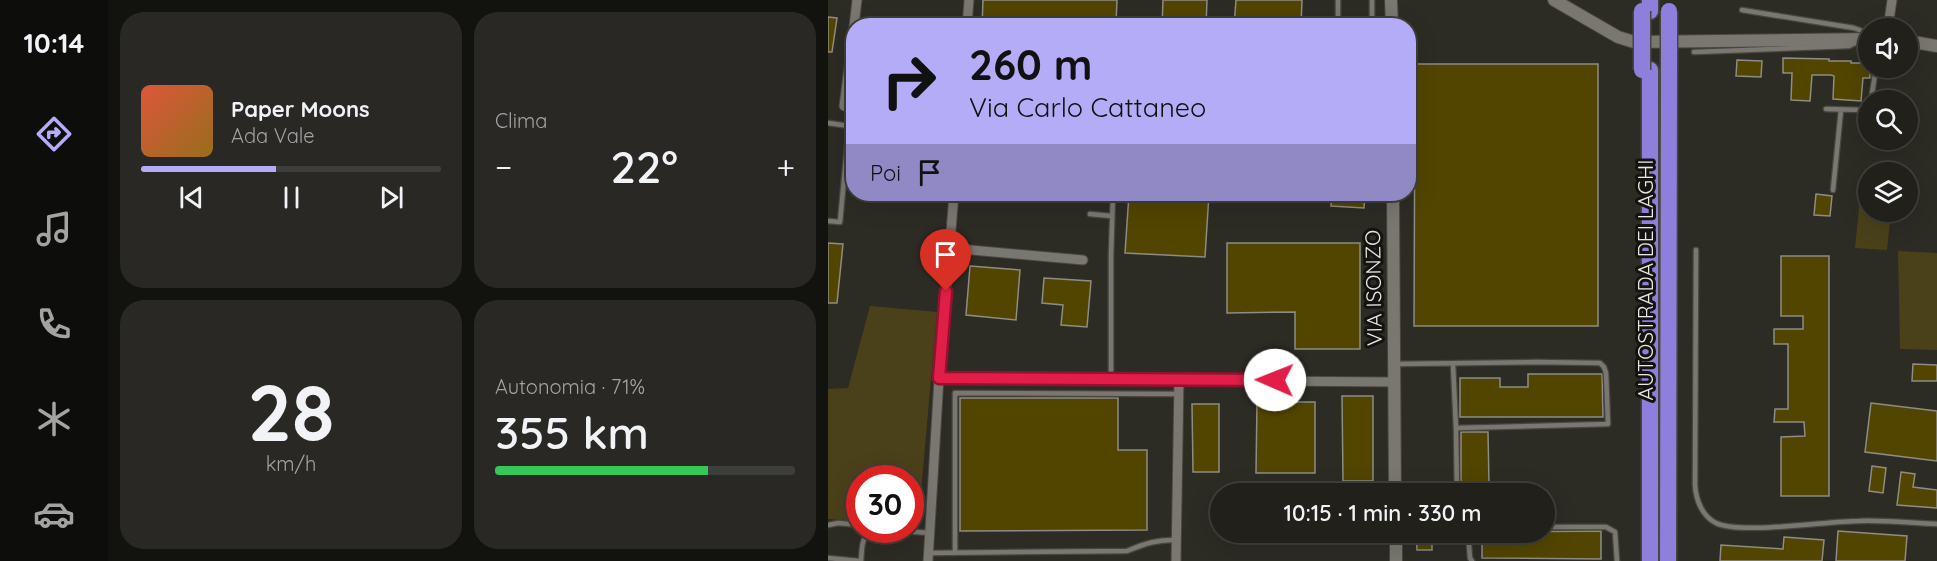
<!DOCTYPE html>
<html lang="it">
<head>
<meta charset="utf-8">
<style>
	:root { --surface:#21201b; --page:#292824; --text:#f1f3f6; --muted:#a2a3a3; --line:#3e3e3a; --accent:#b5acf8 }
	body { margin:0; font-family:Quicksand,sans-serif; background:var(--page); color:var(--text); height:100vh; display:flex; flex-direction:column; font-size:22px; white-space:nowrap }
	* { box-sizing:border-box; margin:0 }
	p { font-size:20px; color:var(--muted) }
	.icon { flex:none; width:33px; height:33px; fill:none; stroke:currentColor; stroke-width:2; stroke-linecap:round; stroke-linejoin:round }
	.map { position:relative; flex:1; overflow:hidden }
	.side { display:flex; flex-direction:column; gap:12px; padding:12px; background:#12120f; width:720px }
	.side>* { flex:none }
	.guide { position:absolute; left:18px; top:18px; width:570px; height:183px; border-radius:24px; box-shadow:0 6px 24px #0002,0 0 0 2px var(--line); background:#b5acf8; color:#111; overflow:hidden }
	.fabs { position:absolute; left:1030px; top:18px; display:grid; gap:12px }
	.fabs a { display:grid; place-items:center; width:60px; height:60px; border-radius:50%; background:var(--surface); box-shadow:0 6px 24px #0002,0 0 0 2px var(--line); font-size:30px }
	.speed { position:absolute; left:18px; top:465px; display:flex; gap:12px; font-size:30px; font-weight:700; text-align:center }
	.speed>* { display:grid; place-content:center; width:78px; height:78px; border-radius:50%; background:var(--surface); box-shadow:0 6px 24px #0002,0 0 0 2px var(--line); line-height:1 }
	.speed .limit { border:9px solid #d22; background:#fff; color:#111 }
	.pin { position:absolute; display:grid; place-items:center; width:51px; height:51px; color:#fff; margin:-62px -26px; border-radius:50% 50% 50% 0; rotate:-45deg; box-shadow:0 0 6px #0007 }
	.pin .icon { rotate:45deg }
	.me { position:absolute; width:66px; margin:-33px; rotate:271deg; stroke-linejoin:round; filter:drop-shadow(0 0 4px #0008) }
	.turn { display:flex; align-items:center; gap:21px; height:126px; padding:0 24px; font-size:27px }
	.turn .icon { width:78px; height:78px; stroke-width:2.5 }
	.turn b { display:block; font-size:42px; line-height:51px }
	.then { display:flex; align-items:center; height:57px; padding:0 24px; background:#0003; gap:12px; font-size:22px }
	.big { font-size:45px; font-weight:600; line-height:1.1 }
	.side .widget { flex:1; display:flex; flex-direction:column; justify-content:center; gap:9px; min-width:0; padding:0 21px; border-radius:24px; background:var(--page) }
	.side .dial { align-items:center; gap:0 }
	.dial b { font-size:78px; line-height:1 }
	.song { display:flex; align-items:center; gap:18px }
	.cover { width:72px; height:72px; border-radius:9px; background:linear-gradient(135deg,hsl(10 70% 55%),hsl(40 70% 35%)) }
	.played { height:6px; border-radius:3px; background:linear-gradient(90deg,var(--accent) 45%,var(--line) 45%) }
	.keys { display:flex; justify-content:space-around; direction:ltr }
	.heat { display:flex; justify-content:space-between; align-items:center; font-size:33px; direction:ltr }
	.charge { height:9px; border-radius:4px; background:linear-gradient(90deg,#34c759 71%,var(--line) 0) }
	.side .tiles { flex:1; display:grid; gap:12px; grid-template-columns:repeat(2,1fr) }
	.trip { position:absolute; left:382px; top:483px; width:345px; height:60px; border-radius:30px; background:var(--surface); box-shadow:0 6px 24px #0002,0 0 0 2px var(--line); font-weight:600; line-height:60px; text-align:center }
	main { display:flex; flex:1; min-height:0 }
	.tabs { display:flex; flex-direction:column; width:108px; justify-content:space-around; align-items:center; background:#0d0d0b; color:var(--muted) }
	.tabs .icon { width:42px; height:42px }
	.tabs .on { color:var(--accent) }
	.tabs b { font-size:27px; color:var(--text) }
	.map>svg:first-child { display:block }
	.green { fill:#4a411b }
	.building { fill:#524500; stroke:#8e8c83; stroke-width:1.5 }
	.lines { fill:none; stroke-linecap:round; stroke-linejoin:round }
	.lane-casing { stroke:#484640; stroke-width:7 }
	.street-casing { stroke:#484640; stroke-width:11 }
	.secondary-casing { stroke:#484640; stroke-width:14 }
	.highway-casing { stroke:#484640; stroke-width:19 }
	.lane { stroke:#79776f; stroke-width:4.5 }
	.street { stroke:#79776f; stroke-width:9 }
	.secondary { stroke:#79776f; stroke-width:12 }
	.highway { stroke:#8d7fdb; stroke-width:16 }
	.highway-bridge-casing { stroke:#484640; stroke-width:19; stroke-linecap:butt }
	.highway-bridge { stroke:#8d7fdb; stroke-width:16 }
	.route-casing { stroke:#92132f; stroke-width:15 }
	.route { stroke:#e11d48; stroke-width:10 }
	.labels { text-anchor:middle; stroke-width:6; stroke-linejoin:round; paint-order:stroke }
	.street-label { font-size:21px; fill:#e8e7e3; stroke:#141310 }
</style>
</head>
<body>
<main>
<nav class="tabs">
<b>10:14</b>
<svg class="icon on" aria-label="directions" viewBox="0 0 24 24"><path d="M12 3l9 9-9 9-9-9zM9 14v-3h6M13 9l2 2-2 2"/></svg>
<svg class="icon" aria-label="music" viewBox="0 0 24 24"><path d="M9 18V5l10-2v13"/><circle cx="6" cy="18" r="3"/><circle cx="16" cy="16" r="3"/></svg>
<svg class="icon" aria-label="phone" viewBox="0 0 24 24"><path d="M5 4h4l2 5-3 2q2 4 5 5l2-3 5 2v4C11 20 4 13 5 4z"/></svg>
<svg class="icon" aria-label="climate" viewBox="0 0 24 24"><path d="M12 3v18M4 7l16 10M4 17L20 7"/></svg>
<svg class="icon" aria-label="car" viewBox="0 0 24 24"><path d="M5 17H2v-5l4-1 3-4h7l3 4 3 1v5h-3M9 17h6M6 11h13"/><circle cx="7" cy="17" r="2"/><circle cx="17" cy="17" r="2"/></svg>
</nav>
<section class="side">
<div class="tiles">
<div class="widget">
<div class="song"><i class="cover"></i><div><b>Paper Moons</b><p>Ada Vale</p></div></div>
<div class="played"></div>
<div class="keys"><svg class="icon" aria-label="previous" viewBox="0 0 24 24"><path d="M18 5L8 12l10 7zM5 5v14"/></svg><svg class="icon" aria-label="pause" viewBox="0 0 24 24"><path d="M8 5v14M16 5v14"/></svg><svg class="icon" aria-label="next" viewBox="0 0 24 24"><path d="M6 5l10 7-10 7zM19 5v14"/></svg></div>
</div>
<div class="widget"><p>Clima</p>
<div class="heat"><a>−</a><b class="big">22°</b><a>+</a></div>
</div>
<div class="widget dial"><b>28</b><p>km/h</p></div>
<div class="widget"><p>Autonomia · 71%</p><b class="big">355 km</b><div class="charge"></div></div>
</div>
</section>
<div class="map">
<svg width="1109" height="561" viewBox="0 0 1109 561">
	<rect width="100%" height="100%" fill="#2c2b24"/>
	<path class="green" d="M 1033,187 L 1041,187 L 1041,212 L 1063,212 L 1059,250 L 1027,248 Z
		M 1070,251 L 1109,253 L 1109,350 L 1072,349 Z
		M 42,306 L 109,312 L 90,525 L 83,525 L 82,478 L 32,478 L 31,521 L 0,519 L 0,389 L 20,388 Z"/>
	<path class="building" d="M 155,0 L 289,0 L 288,24 L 258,23 L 258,26 L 233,26 L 233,21 L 220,20 L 220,26 L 154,26 Z
		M 335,0 L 379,0 L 378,26 L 334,26 Z
		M 408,0 L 474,0 L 473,26 L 406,26 Z
		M 0,17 L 9,18 L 4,52 L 0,52 Z
		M 955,58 L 1001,59 L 1001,61 L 1023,61 L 1023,63 L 1041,63 L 1042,78 L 1035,78 L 1033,101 L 1005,99 L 1006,76 L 1003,75 L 984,75 L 982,101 L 963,100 L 964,73 L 955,73 Z
		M 909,60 L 934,61 L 933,77 L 908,76 Z
		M 587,64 L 770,64 L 770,326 L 586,326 Z
		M 301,194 L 381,194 L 377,257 L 297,253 Z
		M 403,194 L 465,194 L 464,202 L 403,201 Z
		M 504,194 L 537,194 L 536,208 L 503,206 Z
		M 988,194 L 1004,196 L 1002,216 L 986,215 Z
		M 0,243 L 15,244 L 9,303 L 0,303 Z
		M 399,243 L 532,243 L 532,349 L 467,349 L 467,312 L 399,313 Z
		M 953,256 L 1001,256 L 1001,496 L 953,496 L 953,437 L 977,436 L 976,422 L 946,422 L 947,409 L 960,409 L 960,344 L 946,344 L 946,329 L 975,329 L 975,316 L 953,316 Z
		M 142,266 L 192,270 L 188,320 L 138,315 Z
		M 216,278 L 263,281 L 259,327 L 233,325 L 235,305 L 214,303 Z
		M 1085,364 L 1109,365 L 1109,381 L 1084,381 Z
		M 700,374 L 774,374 L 775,417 L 632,417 L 632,378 L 672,378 L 672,387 L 700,387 Z
		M 514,396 L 545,396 L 545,481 L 515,481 Z
		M 132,398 L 290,398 L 290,450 L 319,450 L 319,530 L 132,531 Z
		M 429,402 L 487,402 L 487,473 L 428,473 Z
		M 1043,403 L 1109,411 L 1109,461 L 1037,452 Z
		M 364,404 L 391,404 L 391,472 L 365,472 Z
		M 633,432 L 660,432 L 661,484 L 633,484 Z
		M 1044,466 L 1058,468 L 1055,493 L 1041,491 Z
		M 1073,472 L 1087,474 L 1085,487 L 1109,490 L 1109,508 L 1069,505 Z
		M 773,531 L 773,559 L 654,558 L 654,532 Z
		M 1010,531 L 1079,536 L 1077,561 L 1008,561 Z
		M 471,532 L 548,532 L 547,542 L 471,538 Z
		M 588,532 L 604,532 L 604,550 L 589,550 Z
		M 956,537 L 996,540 L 994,561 L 892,561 L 893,545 L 955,549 Z"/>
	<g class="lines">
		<g class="lane-casing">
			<path id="lane" d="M 510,0 L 510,26
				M 544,0 L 544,26
				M 914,10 L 1026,28 L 1034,31 L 1038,37
				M 866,52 L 1021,46 L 1027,43
				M 1043,100 L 1048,68
				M 998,109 L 1035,110 L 1041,105
				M 0,123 L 21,126 L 12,222 L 0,221
				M 1005,190 L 1013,110
				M 262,214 L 284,216
				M 868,250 L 867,485 C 868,500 874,516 888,523 C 913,535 999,521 1031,521 C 1057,520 1083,523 1109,524
				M 566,364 L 708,362 L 772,363 L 776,367 L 778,373 L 780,424 L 628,428 L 629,494
				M 625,364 L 628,428
				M 283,379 L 283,255 L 285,194
				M 0,525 L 10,523 L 32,525
				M 717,527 L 778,527 L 787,532 L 789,561
				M 62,530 L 102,533
				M 640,532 L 642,558 L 644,561
				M 101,553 L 299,551 C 316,544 330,539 348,540
				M 127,553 L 127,393 L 351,394
				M 0,558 L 31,561
				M 33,561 C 34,549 33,538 43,530"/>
		</g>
		<g class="street-casing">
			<path id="street" d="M 26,26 L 29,0
				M 139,26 L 141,0
				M 1060,28 L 1064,0
				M 16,106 L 26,28
				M 121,248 L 255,260
				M 111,378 L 566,382
				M 100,561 L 111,378 L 126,194
				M 348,561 L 351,379"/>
		</g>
		<g class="secondary-casing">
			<path id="secondary" d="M 563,0 L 564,26
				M 726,0 L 790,37 L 806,42 L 1041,39
				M 1080,41 L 1109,46
				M 565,194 L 567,494
				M 568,532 L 568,561"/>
		</g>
		<g class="highway-casing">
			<path id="highway" d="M 822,11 L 822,0
				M 822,70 L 822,561
				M 840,561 L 841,70"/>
		</g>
		<use href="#lane" class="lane"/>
		<use href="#street" class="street"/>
		<use href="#secondary" class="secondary"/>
		<use href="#highway" class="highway"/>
		<g class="highway-bridge-casing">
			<path id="highway-bridge" d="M 814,11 L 814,70
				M 841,70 L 841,11"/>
		</g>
		<use href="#highway-bridge" class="highway-bridge"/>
	</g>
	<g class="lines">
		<g class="route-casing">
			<path id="route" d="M 118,291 L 111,378 L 447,380"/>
		</g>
		<use href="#route" class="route"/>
	</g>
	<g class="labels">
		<g class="street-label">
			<text transform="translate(818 280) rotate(-90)" y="7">AUTOSTRADA DEI LAGHI</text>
			<text transform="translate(546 288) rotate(-91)" y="7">VIA ISONZO</text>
		</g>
	</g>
</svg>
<div class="fabs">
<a><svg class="icon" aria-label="sound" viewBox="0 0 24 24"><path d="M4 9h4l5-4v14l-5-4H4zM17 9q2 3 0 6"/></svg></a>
<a><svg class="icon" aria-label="search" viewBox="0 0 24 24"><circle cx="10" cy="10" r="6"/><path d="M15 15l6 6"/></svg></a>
<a><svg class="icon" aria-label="layers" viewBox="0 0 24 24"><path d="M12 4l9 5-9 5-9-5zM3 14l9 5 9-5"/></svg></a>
</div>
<div class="speed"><div class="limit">30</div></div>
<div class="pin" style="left:118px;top:291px;background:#d93025"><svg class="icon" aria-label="arrive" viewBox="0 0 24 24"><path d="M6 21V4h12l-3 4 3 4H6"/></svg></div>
<svg class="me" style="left:447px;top:380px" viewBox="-20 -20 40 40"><circle r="19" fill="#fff"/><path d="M0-13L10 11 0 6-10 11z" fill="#e11d48"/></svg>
<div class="trip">10:15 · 1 min · 330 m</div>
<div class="guide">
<div class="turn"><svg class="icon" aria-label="right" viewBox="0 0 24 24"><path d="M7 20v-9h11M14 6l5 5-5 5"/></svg><div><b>260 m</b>Via Carlo Cattaneo</div></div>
<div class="then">Poi<svg class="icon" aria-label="arrive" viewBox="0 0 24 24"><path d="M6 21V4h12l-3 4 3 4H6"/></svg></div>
</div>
</div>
</main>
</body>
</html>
